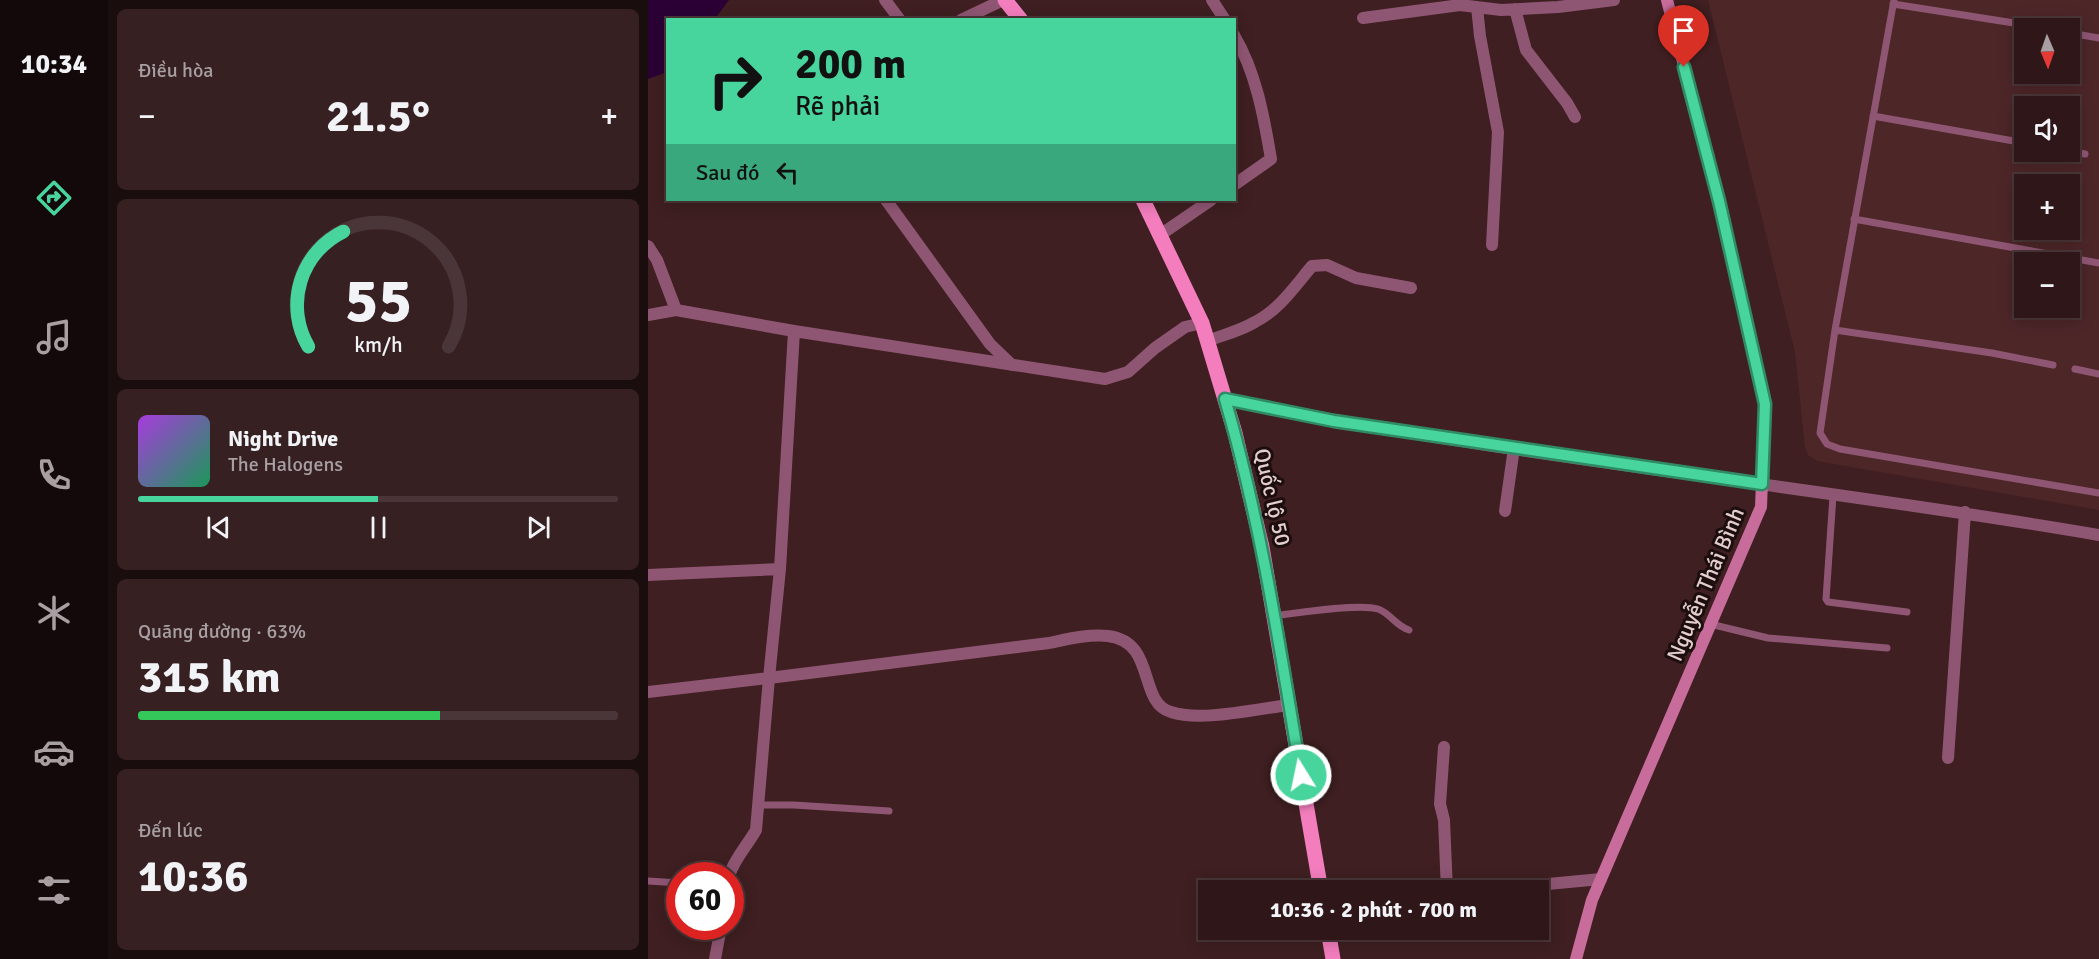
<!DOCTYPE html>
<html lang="vi">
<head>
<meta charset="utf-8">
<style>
	:root { --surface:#2f1719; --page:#372022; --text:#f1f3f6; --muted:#a79fa2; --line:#4a3638; --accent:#48d49d }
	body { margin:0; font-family:Signika,sans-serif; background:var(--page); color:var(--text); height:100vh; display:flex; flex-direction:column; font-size:22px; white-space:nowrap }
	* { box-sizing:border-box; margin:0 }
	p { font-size:20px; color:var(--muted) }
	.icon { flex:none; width:33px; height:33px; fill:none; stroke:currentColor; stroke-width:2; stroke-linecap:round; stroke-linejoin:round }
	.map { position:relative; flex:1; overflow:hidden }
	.panel { display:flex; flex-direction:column; gap:9px; padding:9px; background:#1a0d0e; width:540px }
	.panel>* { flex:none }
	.guide { position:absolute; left:18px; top:18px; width:570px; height:183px; border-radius:0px; box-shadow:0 3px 15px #0003,0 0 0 2px var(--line); background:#48d49d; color:#111; overflow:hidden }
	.needle { width:39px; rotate:178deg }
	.controls { position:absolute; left:1366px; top:18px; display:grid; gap:12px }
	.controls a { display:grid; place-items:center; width:66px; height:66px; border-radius:0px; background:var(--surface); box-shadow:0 3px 15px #0003,0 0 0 2px var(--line); font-size:30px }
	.speed { position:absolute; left:18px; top:862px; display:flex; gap:12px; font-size:30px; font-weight:700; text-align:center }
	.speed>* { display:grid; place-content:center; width:78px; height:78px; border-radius:50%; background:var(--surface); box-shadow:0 3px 15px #0003,0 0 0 2px var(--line); line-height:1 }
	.speed .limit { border:9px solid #d22; background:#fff; color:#111 }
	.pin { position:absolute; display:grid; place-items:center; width:51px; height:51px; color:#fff; margin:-62px -26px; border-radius:50% 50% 50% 0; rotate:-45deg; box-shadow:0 0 6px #0007 }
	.pin .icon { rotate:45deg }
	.me { position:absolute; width:66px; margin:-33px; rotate:350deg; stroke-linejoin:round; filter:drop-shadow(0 0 4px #0008) }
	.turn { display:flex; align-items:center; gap:21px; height:126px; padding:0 30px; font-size:27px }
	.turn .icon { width:78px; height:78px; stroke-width:2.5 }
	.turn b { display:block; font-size:42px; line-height:51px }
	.then { display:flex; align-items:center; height:57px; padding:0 30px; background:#0003; gap:12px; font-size:22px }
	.big { font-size:45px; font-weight:700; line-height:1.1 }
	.panel .widget { flex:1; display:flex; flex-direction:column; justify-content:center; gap:9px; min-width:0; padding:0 21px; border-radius:9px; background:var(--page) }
	.panel .dial { align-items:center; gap:0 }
	.dial svg { height:156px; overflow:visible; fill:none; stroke:var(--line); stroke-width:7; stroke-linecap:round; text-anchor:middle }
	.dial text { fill:var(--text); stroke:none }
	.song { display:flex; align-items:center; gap:18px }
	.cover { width:72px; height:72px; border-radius:9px; background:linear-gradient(135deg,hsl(280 70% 55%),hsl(150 70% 35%)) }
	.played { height:6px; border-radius:3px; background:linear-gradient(90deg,var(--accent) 50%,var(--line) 50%) }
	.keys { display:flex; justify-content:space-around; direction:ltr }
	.heat { display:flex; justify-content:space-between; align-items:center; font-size:33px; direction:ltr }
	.charge { height:9px; border-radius:4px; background:linear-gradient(90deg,#34c759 63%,var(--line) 0) }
	.trip { position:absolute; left:550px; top:880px; width:351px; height:60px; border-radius:0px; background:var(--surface); box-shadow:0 3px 15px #0003,0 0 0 2px var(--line); font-weight:700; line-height:60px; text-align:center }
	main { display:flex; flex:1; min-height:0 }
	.menu { display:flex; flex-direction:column; width:108px; justify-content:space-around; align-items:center; background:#13090a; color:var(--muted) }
	.menu .icon { width:42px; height:42px }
	.menu .on { color:var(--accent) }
	.menu b { font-size:27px; color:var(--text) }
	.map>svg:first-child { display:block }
	.built { fill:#4d2628; fill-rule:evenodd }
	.water { fill:#2b0035 }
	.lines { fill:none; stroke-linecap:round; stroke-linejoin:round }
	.lane { stroke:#8f5673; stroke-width:7 }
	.street { stroke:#8f5673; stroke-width:12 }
	.secondary { stroke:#c86c9c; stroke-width:12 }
	.primary { stroke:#f37dbd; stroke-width:15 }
	.route-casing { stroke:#2f8a66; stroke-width:15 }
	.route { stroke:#48d49d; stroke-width:10 }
	.labels { text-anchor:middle; stroke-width:6; stroke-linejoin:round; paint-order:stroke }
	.street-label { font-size:22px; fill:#e3cdcd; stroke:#1c0e0e }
</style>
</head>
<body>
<main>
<nav class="menu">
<b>10:34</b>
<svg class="icon on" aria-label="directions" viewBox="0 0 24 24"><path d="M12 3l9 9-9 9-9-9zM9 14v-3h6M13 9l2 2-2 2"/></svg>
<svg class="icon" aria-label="music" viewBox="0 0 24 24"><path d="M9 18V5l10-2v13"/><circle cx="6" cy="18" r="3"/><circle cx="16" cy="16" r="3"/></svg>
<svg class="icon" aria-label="phone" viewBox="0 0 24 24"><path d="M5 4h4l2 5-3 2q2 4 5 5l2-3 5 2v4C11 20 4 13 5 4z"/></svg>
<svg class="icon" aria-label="climate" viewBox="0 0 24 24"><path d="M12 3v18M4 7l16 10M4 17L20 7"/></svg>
<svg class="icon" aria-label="car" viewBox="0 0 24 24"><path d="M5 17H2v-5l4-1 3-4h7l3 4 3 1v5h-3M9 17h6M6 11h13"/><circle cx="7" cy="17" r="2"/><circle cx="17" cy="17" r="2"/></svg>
<svg class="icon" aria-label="filters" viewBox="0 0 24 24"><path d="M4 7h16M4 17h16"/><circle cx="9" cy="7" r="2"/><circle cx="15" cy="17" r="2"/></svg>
</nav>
<section class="panel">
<div class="widget"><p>Điều hòa</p>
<div class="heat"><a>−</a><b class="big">21.5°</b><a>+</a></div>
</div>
<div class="widget dial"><svg viewBox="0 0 100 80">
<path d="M14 69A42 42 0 1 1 86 69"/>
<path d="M14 69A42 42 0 0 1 32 10" stroke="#48d49d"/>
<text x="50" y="56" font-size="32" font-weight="700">55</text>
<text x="50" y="72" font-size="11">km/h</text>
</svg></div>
<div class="widget">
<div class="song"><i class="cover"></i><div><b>Night Drive</b><p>The Halogens</p></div></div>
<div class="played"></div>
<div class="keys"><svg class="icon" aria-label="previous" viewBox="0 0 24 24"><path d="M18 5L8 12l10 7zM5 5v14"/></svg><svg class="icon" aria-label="pause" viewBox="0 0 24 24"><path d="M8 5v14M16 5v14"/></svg><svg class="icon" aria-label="next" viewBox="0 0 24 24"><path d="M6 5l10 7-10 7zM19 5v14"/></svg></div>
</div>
<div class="widget"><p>Quãng đường · 63%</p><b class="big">315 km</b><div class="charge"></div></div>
<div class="widget"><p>Đến lúc</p><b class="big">10:36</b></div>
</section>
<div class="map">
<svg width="1451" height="959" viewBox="0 0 1451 959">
	<rect width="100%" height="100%" fill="#3f1f21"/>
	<path class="built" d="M 1060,0 L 1451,0 L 1451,510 L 1169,461 L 1160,455 L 1157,447 L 1147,352 ZM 1377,28 L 1422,28 L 1422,74 L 1377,74 ZM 1377,106 L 1422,106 L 1422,152 L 1377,152 ZM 1377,184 L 1422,184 L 1422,230 L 1377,230 ZM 1377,262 L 1422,262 L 1422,308 L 1377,308 Z"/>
	<path class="water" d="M 0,0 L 81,0 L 69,16 L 57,19 L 20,20 L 19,72 L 0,79 Z"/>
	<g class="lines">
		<path class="lane" d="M 1246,0 L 1187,330 L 1172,433 L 1179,444 L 1192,449 L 1451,493
			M 1245,4 L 1398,28
			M 1422,33 L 1451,38
			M 1225,116 L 1377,143
			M 1422,151 L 1437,154
			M 1206,219 L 1451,263
			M 1187,330 L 1344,353 L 1405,365
			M 1427,369 L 1451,374
			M 1185,496 L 1178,599 L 1180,602 L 1259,612
			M 626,616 C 648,613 711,603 730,609 C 742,613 748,626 761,630
			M 1062,624 L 1120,638 L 1239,648
			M 111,805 L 146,805 L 241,811
			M 0,881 L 32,883"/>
		<path class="street" d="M 237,0 L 252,20
			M 564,0 L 577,20
			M 829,7 L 832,36 L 850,132 L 844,245
			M 867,9 L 878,50 L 919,103 L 927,117
			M 715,18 L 812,5 L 853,10 L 910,7 L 966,0
			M 313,20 L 355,0
			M 586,35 C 608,72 616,117 623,159 L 586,185
			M 238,200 L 342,344 L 364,365
			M 512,235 L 563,200
			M 0,246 L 9,260 L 28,310
			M 0,315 L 28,310 L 146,331 L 132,569 L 121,678 L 0,692
			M 146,331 L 457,379 L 480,372 L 507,348 L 537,327 L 554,323
			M 559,341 C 575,335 592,331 607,322 C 631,310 647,286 664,266 L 679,265 L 708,278 L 763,288
			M 577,399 C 866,458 1160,485 1451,535
			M 857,511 L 866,448
			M 0,575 L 132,569
			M 796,747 L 792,804 L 796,820 L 799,891
			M 1300,758 L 1317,512
			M 81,876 C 86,859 99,846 108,830 L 121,678 L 401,643 C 420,639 440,634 460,636 C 509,642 489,702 523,712 C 553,722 608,709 641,705
			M 827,891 L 953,879
			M 67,959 L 73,927"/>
		<path class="secondary" d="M 928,959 L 944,900 L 1113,507 L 1117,404 L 1071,201 L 1019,0"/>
		<path class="primary" d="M 357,0 L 373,20
			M 495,200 L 554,323 L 587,433 L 614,547 L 673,891
			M 680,930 L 685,959"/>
	</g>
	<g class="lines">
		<g class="route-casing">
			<path id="route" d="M 653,775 C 632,648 613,522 577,399 L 686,421 L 1114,484 L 1117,404 L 1071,201 L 1036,67"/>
		</g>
		<use href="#route" class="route"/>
	</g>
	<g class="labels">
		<g class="street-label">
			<text transform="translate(625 497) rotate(77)" y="8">Quốc lộ 50</text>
			<text transform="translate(1057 584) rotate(-67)" y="8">Nguyễn Thái Bình</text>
		</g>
	</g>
</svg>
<div class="controls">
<a><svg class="needle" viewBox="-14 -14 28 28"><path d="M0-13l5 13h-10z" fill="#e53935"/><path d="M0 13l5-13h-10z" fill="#a79fa2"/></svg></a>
<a><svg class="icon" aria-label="sound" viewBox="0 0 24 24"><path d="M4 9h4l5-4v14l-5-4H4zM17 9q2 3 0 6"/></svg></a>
<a>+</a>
<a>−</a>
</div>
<div class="speed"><div class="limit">60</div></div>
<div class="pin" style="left:1036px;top:67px;background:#d93025"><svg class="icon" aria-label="arrive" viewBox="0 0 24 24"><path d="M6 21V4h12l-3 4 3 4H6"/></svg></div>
<svg class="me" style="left:653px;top:775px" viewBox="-20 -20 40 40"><circle r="17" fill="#48d49d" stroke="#fff" stroke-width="3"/><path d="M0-11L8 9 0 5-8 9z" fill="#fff"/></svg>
<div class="trip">10:36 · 2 phút · 700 m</div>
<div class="guide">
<div class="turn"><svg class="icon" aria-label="right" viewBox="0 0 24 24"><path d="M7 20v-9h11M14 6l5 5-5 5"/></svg><div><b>200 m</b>Rẽ phải</div></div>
<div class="then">Sau đó<svg class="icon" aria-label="left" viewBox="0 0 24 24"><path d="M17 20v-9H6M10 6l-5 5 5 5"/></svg></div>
</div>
</div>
</main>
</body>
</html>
